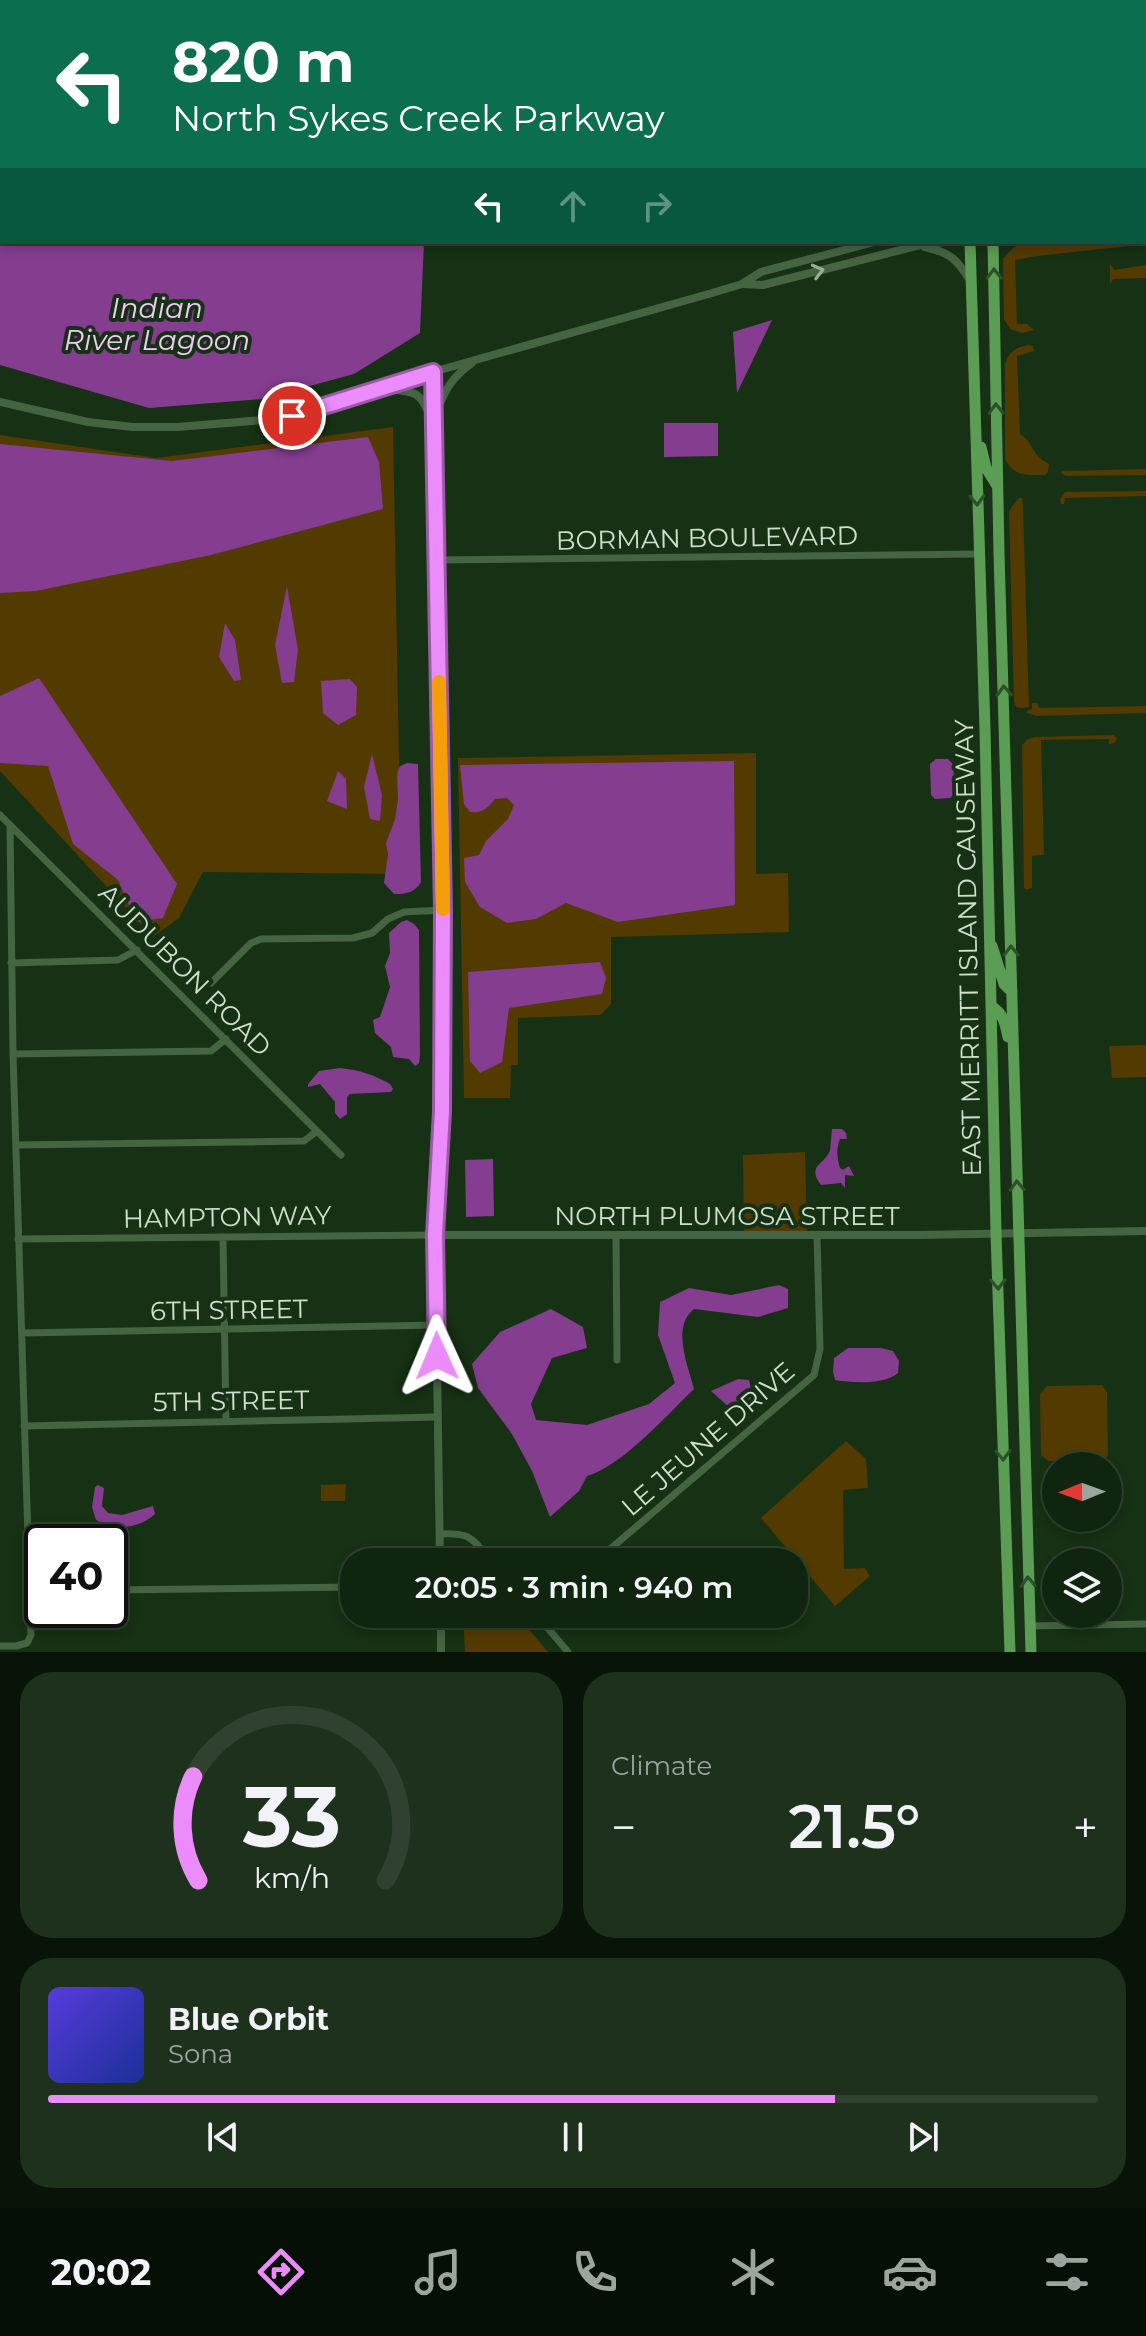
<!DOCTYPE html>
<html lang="en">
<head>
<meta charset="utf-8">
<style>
	:root { --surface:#10250f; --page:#1e311d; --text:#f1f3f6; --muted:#9ca59e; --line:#30422f; --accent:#ec8cfb }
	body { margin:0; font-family:Montserrat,sans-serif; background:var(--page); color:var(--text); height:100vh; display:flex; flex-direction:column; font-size:30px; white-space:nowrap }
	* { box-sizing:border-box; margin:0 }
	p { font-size:26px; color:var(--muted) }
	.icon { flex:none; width:44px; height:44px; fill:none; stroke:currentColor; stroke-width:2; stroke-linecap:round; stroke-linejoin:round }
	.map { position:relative; height:1652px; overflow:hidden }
	.details { display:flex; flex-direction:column; gap:20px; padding:20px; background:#091408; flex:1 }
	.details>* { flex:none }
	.banner { position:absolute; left:0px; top:0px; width:1146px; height:244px; box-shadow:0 4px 12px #0003,0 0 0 2px var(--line); background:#0b6e4f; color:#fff; overflow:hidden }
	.needle { width:52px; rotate:269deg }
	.fabs { position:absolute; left:1042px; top:1452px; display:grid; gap:16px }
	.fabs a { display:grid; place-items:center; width:80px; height:80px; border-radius:50%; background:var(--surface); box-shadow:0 4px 12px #0003,0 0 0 2px var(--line); font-size:40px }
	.speed { position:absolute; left:24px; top:1524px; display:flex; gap:16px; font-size:40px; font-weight:700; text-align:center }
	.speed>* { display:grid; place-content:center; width:104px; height:104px; border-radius:50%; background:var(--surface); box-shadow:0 4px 12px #0003,0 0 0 2px var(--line); line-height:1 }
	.speed .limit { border:4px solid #111; border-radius:12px; background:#fff; color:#111 }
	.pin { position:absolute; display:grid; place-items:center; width:68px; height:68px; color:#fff; margin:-34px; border:4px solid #fff; border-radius:50%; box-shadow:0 2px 8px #0007 }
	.me { position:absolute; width:88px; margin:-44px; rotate:359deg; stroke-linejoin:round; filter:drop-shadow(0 0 6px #0008) }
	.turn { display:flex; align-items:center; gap:28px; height:168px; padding:0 40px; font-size:36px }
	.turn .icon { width:104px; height:104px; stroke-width:2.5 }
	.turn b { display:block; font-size:56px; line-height:68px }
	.lanes { display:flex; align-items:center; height:76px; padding:0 40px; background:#0003; justify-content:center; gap:40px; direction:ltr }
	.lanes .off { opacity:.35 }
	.big { font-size:60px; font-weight:600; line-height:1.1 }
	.details .tile { flex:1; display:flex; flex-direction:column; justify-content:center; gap:12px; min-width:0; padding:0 28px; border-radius:32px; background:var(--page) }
	.details .dial { align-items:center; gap:0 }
	.dial svg { height:208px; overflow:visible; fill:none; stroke:var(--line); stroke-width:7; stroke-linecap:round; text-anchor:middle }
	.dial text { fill:var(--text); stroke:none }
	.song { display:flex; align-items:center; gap:24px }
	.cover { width:96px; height:96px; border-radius:12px; background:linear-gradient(135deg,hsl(250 70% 55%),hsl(230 70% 35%)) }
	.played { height:8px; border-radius:4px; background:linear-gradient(90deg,var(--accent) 75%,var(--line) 75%) }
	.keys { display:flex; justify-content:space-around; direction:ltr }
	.heat { display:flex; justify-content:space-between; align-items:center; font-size:44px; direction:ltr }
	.details .tiles { flex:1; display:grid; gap:20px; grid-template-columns:1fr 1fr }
	.tile:last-child { grid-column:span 2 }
	.trip { position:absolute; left:340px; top:1548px; width:468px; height:80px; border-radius:32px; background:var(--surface); box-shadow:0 4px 12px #0003,0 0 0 2px var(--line); font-weight:600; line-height:80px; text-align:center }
	.tabs { display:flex; height:128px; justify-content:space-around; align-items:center; background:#060f06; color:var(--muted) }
	.tabs .icon { width:56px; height:56px }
	.tabs .active { color:var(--accent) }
	.tabs b { font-size:36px; color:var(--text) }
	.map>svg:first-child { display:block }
	.green { fill:#533a00 }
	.water { fill:#843d8f }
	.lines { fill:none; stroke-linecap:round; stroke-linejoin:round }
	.minor { stroke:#456442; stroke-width:7 }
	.tertiary { stroke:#456442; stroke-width:8 }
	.primary { stroke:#5c9d55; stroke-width:11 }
	.oneway { stroke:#98ae95 }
	.oneway2 { stroke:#2b5128 }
	.route-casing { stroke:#995ba3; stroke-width:20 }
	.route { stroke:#ec8cfb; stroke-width:14 }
	.slow { stroke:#f59e0b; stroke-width:14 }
	.labels { text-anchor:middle; stroke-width:8; stroke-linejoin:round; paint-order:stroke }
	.street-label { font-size:26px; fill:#cfdfcd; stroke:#163114 }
	.water-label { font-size:28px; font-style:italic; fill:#f1ccf7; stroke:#163114 }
</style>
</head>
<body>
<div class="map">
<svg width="1146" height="1652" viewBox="0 0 1146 1652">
	<rect width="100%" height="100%" fill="#163114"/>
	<path class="green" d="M 1146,229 L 1146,244 L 1037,256 L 1015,260 L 1017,324 L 1027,324 L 1034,330 L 1022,333 L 1010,329 L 1004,319 L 1003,259 C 1014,246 1017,244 1035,242 L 1144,242 L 1144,230 Z
		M 1110,263 L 1114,270 L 1146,265 L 1146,278 L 1113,279 L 1110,284 Z
		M 1028,345 L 1033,346 L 1034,351 L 1017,356 L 1020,434 C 1033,441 1030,454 1049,464 L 1048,472 L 1045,475 C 1028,475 1014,477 1005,459 L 1005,364 C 1010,351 1015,348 1028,345 Z
		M 393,427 L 401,874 L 203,872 L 179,918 L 153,937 L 0,771 L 0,435 L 156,458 Z
		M 1146,469 L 1146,475 L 1066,476 L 1061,473 L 1063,471 Z
		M 1146,491 L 1146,496 L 1065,498 L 1064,504 L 1061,504 L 1060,499 L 1065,492 Z
		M 1019,498 L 1022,498 L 1023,509 L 1029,707 L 1022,708 L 1016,707 L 1014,701 L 1009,511 Z
		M 1032,703 L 1037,703 L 1039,708 L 1146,706 L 1146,713 L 1037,716 L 1027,713 L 1027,711 L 1032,708 Z
		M 1113,735 L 1117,738 L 1115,743 L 1109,744 L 1109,739 L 1041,740 L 1044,855 L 1032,856 L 1032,888 L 1026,890 L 1024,888 L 1022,745 L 1028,739 L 1035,737 Z
		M 756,753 L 756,874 L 788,873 L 789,932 L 611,937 L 611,1004 L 600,1015 L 518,1018 L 518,1065 L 511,1065 L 510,1098 L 464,1098 L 458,758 Z
		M 1146,1045 L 1146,1077 L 1112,1078 L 1109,1046 Z
		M 805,1152 L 807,1231 L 744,1232 L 743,1155 Z
		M 1102,1385 L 1107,1392 L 1108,1455 L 1103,1461 L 1048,1461 L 1041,1455 L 1040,1394 L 1047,1386 Z
		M 846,1441 L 866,1459 L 868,1488 L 843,1490 L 844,1569 L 865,1568 L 870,1576 L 835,1606 L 761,1518 Z
		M 346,1484 L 345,1501 L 321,1501 L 321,1485 Z
		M 463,1614 L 516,1614 L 548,1652 L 465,1652 Z"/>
	<path class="water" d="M 0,0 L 927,0 L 927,2 L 2,2 L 2,242 L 424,242 L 420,333 L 354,374 L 262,399 L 149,408 L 0,365 Z
		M 772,320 L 737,393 L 733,332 Z
		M 664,423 L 718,423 L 718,456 L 664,457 Z
		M 368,437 L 379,462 L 383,509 L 211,555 L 36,591 L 0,593 L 0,444 L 172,461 Z
		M 287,586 L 298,650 L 294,682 L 282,683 L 275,645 Z
		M 225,623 L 235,640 L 241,680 L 234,681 L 219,657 Z
		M 39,678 L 177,884 L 163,918 L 136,922 L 118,880 L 73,844 L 48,766 L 0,763 L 0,696 Z
		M 350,679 L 357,687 L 356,715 L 338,725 L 323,713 L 321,681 Z
		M 372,754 L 382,795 L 380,821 L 370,819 L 364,787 Z
		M 936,759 L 948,759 L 954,765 L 953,795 L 950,798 L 935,799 L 931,795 L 930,764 Z
		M 734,761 L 735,905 L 618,922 L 566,903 L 536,919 L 507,923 L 480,907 L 465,882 L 464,858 L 479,855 L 486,841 L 508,819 L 514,805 L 507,798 L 495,799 C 487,809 483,813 470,812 L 464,804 L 460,765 Z
		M 407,763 L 418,764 L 421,882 C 414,893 407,894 394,894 L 384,883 L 388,854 L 386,843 L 395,819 L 398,800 L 397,773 L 400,766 Z
		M 338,771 L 346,779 L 347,809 L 327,801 Z
		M 407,920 L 414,924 L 419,930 L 420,1055 L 419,1063 L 415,1066 L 409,1059 L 393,1057 L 391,1047 L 375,1033 L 373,1020 L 380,1017 L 390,987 L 385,966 L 390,953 L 389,933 L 401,922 Z
		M 600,962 L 606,978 L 602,994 L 509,1008 L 502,1062 L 480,1073 L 470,1061 L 468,972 Z
		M 340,1068 C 360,1070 374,1075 390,1084 L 393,1089 L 391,1092 L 350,1094 L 347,1097 L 347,1114 L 340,1119 L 335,1113 L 335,1102 L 320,1084 L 308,1087 L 308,1084 L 319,1071 Z
		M 832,1129 L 842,1129 L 846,1133 L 847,1139 L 840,1139 C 836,1149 837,1158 840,1168 L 843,1170 L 849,1166 L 854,1176 L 845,1175 L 845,1188 L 841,1183 L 821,1185 C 806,1165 825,1165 830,1150 C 831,1144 831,1136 832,1129 Z
		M 493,1159 L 494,1216 L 466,1217 L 465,1160 Z
		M 779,1285 L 788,1289 L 788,1308 L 758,1317 L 694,1309 C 671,1327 688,1365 694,1389 C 667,1415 622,1466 587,1476 L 579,1491 L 550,1517 L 532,1471 L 512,1434 L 478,1388 L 472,1364 L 500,1332 L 551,1309 L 583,1327 L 587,1348 L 552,1358 L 531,1404 L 536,1420 L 587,1425 L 649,1404 L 675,1383 L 658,1335 L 660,1302 L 689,1288 L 731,1295 Z
		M 848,1348 L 881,1348 L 893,1351 L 899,1361 L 898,1373 C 884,1385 853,1383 835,1380 L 833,1372 L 834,1358 Z
		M 738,1379 L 749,1380 L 754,1402 L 741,1413 L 731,1409 L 711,1391 Z
		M 98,1485 L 104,1488 L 102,1506 L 108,1513 L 122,1515 L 153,1506 L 155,1514 C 139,1529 115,1531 96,1520 L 92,1507 L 95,1487 Z"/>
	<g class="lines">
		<path class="minor" d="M 437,560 L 978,554
			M 0,815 L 341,1155
			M 11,963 L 118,960 L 137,950
			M 211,983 L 251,943 L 261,939 L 353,938 L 372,933 L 388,919 L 404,912 L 443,910
			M 13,1054 L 211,1051 L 226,1039
			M 16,1145 L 304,1141 L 317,1131
			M 616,1236 L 617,1360
			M 223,1237 L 226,1421
			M 18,1239 L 435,1235
			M 22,1333 L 437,1325
			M 24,1426 L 438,1417
			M 440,1534 C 472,1532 472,1539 492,1562
			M 595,1562 L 814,1375 L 820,1349 L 817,1235
			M 110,1590 L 354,1587
			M 28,1591 L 42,1591
			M 536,1614 L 568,1652
			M 1029,1626 L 1146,1624
			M 0,1646 L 16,1646 L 27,1643 L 31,1635 L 13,1054 L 10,825"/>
		<path class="tertiary" d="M 1144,203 L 1146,202
			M 1144,225 L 1146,225
			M 925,247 C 950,253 956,258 970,280
			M 743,284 L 763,285 L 920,245 L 945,242
			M 433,372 L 443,910 L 442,1111 L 435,1235 L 440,1562
			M 388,389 C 421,392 419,393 433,422
			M 0,402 L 88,422 L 133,427 L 177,427 L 276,419 L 308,413 L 433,372 L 712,293 L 742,284 L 761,272 L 874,242
			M 436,412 C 446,389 451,378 472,363
			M 435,1235 L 919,1235 L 1146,1231
			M 441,1614 L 441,1652"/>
		<path class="primary" d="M 963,0 L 963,2
			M 986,0 L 986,2
			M 970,242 L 985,730 L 996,1233 L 1010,1652
			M 993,242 L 999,553 L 1031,1652
			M 981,447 L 986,468 L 997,486
			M 992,946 L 1004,984 L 1012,992
			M 991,1006 C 1004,1014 1005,1023 1008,1037"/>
	</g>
	<defs><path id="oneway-chevron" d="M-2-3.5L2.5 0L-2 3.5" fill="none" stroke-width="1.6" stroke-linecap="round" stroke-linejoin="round" transform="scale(2)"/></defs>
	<use class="oneway" href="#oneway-chevron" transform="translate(818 271) rotate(-14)"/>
	<g class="oneway2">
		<use href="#oneway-chevron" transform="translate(994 274) rotate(-91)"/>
		<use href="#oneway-chevron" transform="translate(996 409) rotate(-91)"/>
		<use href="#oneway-chevron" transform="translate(977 500) rotate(89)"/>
		<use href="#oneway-chevron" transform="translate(1004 691) rotate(-92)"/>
		<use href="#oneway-chevron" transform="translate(1011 951) rotate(-91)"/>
		<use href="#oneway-chevron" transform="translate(1017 1186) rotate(-92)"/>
		<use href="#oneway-chevron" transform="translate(998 1284) rotate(88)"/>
		<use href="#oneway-chevron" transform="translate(1003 1455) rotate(88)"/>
		<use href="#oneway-chevron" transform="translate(1028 1582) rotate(-92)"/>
	</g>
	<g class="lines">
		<g class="route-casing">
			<path id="route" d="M 292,416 L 433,372 L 443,910 L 442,1111 L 435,1235 L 437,1356"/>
		</g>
		<use href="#route" class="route"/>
		<path class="slow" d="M 439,682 L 443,909"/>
	</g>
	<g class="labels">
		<g class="street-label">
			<text transform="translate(707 538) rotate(-1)" y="9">BORMAN BOULEVARD</text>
			<text transform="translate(968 948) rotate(-91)" y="9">EAST MERRITT ISLAND CAUSEWAY</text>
			<text transform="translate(185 970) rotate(45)" y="9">AUDUBON ROAD</text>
			<text x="727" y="1225">NORTH PLUMOSA STREET</text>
			<text transform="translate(227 1217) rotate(-1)" y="9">HAMPTON WAY</text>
			<text transform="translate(229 1310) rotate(-1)" y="9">6TH STREET</text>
			<text transform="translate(231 1401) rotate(-1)" y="9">5TH STREET</text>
			<text transform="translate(708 1439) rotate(-41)" y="9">LE JEUNE DRIVE</text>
		</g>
		<g class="water-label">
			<text x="157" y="318">Indian<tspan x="157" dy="32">River Lagoon</tspan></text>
		</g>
	</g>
</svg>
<div class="fabs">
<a><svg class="needle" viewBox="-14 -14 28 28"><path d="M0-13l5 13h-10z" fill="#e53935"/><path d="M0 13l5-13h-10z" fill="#9ca59e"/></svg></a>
<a><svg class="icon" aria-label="layers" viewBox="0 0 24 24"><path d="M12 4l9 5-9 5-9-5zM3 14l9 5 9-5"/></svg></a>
</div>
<div class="speed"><div class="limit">40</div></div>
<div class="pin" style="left:292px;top:416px;background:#d93025"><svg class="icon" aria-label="arrive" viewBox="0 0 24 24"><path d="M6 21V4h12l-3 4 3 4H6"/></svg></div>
<svg class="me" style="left:437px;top:1356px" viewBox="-20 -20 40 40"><path d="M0-17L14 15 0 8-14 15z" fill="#ec8cfb" stroke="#fff" stroke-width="4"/></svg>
<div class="trip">20:05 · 3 min · 940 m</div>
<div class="banner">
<div class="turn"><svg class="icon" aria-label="left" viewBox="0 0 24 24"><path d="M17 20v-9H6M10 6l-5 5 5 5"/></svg><div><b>820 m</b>North Sykes Creek Parkway</div></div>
<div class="lanes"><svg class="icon" aria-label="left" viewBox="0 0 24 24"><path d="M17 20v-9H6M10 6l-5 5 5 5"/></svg><svg class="icon off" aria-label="ahead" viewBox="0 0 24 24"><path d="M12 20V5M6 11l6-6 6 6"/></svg><svg class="icon off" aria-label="right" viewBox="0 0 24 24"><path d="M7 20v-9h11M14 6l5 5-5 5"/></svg></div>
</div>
</div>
<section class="details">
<div class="tiles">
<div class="tile dial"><svg viewBox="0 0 100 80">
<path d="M14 69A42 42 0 1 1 86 69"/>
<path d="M14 69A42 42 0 0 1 12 29" stroke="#ec8cfb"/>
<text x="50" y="56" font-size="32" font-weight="700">33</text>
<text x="50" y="72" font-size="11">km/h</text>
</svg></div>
<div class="tile"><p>Climate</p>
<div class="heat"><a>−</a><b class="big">21.5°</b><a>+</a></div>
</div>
<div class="tile">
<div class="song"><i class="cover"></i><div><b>Blue Orbit</b><p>Sona</p></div></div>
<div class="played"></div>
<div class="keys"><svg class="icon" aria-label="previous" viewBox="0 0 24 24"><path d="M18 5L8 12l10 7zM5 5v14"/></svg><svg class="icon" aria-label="pause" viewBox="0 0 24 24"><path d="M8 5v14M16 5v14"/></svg><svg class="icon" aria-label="next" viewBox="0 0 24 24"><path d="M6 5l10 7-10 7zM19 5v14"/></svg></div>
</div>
</div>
</section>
<nav class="tabs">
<b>20:02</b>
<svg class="icon active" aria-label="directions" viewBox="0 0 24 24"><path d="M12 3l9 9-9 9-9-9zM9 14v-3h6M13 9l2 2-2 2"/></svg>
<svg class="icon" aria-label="music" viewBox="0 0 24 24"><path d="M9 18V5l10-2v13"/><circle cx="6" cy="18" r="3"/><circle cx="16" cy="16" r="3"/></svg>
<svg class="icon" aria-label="phone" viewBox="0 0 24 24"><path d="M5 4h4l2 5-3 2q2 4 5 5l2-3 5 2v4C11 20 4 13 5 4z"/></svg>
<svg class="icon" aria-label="climate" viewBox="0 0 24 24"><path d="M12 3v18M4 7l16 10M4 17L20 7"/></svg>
<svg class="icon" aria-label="car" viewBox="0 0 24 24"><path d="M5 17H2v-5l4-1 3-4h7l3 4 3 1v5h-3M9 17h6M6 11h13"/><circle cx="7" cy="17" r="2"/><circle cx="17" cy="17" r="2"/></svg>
<svg class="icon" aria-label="filters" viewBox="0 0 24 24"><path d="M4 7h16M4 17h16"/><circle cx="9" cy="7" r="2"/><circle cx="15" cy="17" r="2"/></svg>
</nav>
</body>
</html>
